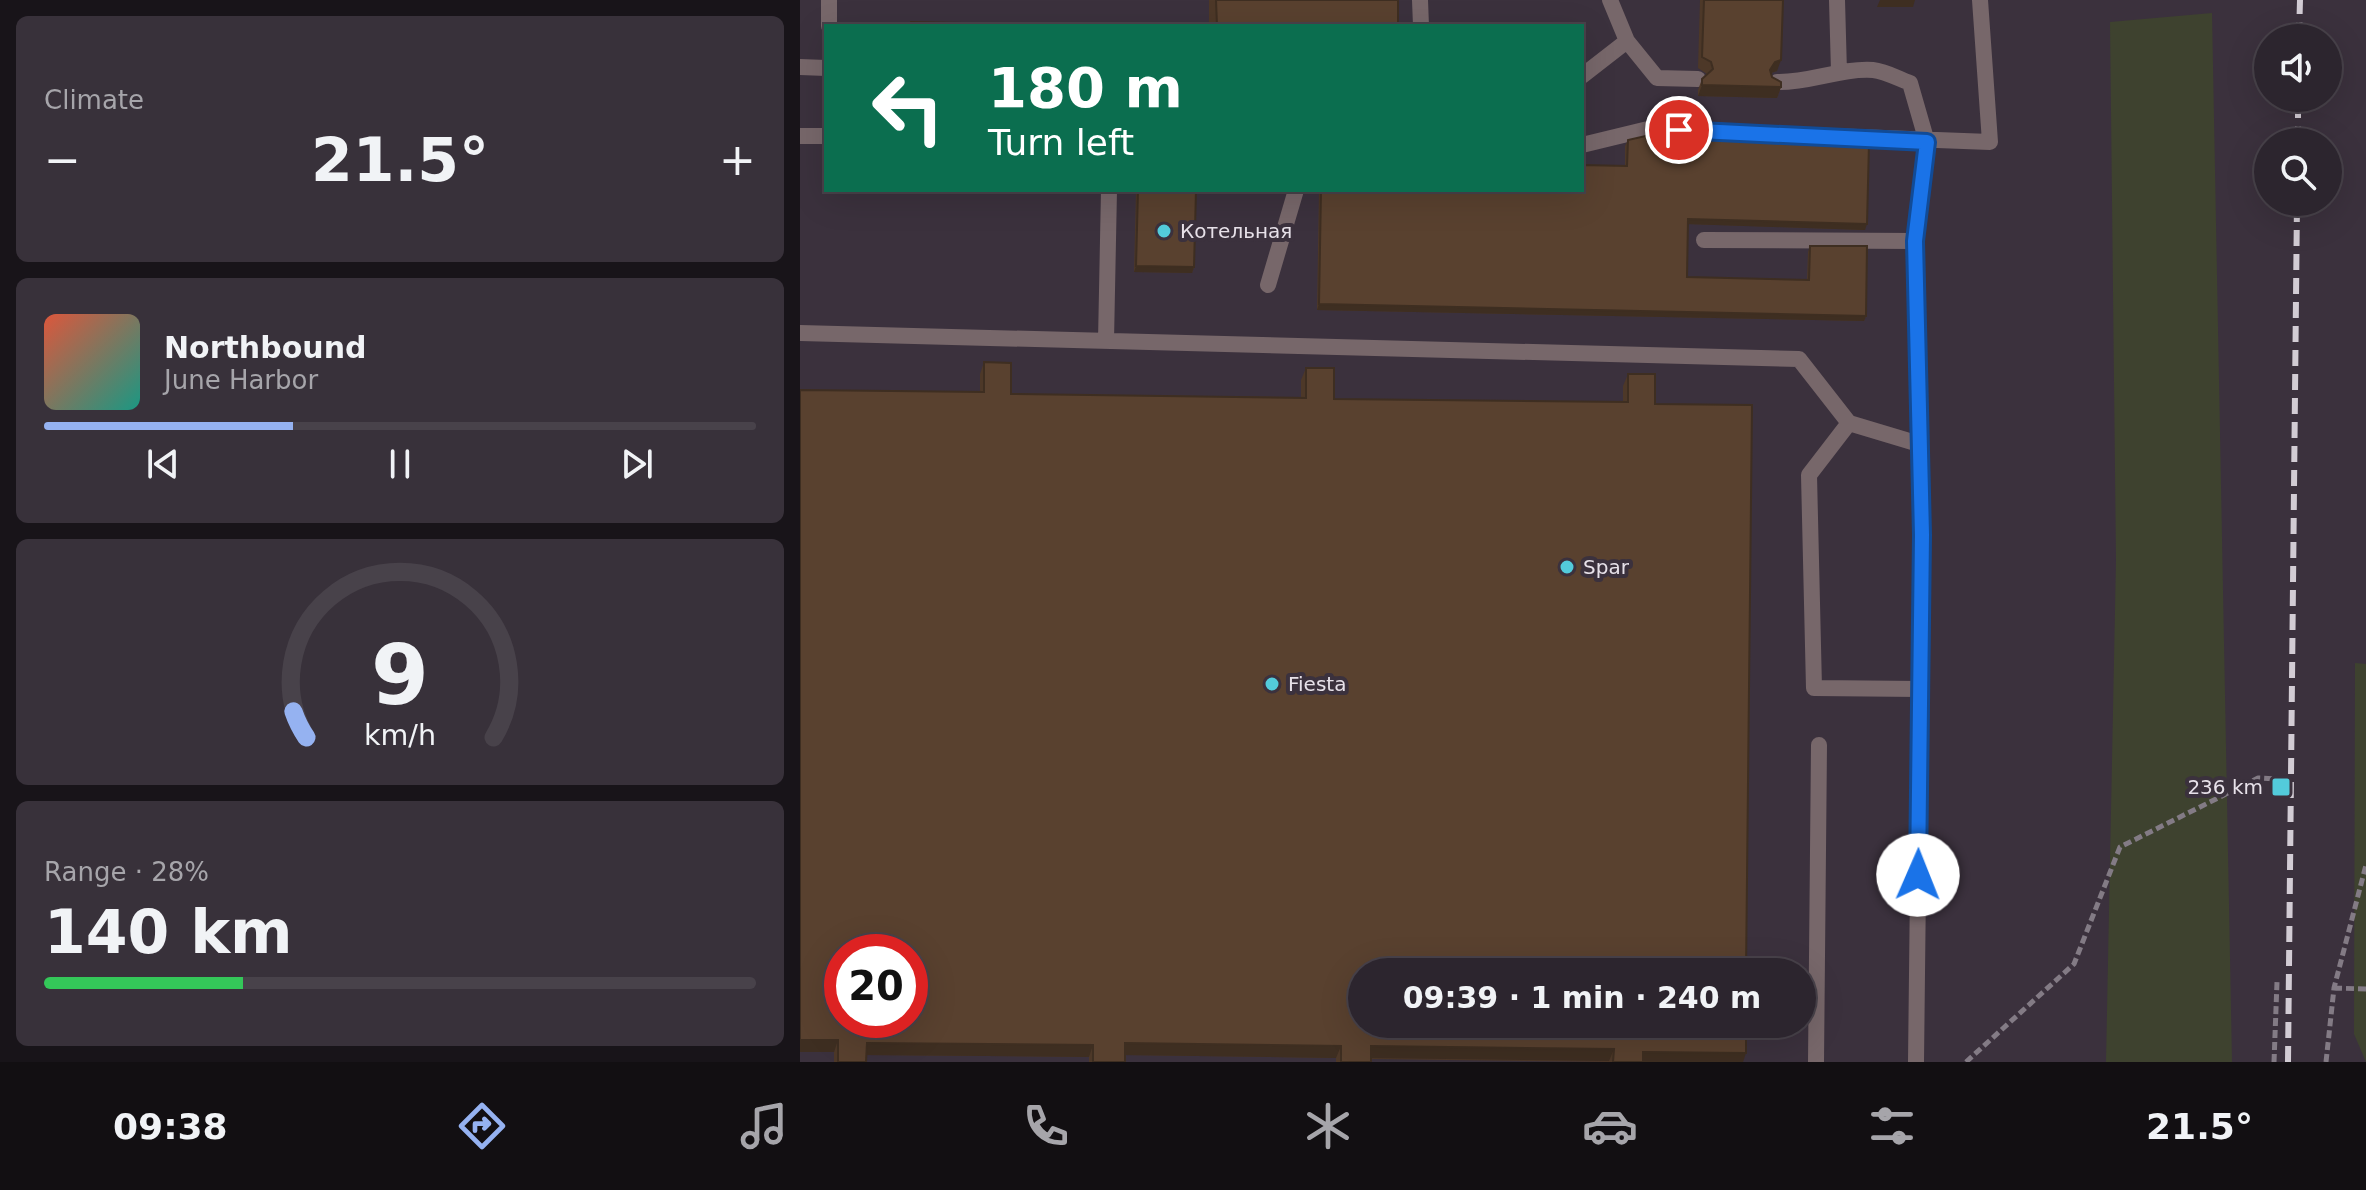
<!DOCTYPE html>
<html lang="en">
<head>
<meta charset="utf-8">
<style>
	:root { --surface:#2c252e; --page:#38313a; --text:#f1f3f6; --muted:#a6a5aa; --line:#48424a; --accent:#95b2f1 }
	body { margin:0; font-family:"DejaVu Sans",sans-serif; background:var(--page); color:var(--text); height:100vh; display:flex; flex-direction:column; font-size:30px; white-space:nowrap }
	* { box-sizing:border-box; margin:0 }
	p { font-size:26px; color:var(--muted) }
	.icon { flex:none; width:44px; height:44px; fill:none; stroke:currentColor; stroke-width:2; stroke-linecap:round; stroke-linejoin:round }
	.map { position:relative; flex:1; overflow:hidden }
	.sheet { display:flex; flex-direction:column; gap:16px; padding:16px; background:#181419; width:800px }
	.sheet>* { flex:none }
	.guide { position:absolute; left:24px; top:24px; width:760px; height:168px; border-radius:0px; box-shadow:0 8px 32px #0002,0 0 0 2px var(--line); background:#0b6e4f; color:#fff; overflow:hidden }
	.controls { position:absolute; left:1454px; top:24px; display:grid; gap:16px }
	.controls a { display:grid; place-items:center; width:88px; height:88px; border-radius:50%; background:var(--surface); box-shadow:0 8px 32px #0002,0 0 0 2px var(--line); font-size:40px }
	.speed { position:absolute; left:24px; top:934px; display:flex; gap:16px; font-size:40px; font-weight:700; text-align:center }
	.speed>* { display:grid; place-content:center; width:104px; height:104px; border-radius:50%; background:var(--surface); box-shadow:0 8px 32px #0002,0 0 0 2px var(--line); line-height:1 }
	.speed .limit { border:12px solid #d22; background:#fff; color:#111 }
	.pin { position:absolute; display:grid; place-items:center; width:68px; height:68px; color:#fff; margin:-34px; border:4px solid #fff; border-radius:50%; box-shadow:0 2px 8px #0007 }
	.me { position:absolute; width:88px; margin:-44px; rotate:1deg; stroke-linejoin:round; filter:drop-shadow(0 0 6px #0008) }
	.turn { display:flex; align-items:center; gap:28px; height:168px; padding:0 32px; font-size:36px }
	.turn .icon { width:104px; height:104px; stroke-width:2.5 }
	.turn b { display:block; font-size:56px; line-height:68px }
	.big { font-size:60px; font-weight:700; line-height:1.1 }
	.sheet .tile { flex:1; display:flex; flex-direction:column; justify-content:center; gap:12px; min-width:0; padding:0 28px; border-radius:12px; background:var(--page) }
	.sheet .dial { align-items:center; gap:0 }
	.dial svg { height:208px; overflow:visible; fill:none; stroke:var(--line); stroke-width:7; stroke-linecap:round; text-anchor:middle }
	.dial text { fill:var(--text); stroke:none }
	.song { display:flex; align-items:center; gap:24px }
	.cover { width:96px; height:96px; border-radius:12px; background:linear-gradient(135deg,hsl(10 70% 55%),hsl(170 70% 35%)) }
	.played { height:8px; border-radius:4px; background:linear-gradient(90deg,var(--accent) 35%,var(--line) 35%) }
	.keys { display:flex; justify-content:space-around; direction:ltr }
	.heat { display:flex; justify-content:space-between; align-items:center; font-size:44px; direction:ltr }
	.charge { height:12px; border-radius:6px; background:linear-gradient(90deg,#34c759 28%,var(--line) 0) }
	.trip { position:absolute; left:548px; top:958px; width:468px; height:80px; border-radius:40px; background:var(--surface); box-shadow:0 8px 32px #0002,0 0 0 2px var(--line); font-weight:700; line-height:80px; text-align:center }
	.dock { display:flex; height:128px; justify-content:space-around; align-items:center; background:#120f12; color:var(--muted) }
	.dock .icon { width:56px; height:56px }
	.dock .current { color:var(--accent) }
	.dock b { font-size:36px; color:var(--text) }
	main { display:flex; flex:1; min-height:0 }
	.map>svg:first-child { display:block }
	.green { fill:#3e422f }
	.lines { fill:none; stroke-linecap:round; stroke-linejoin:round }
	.path { stroke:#837b85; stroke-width:5; stroke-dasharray:8 4; stroke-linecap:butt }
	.lane { stroke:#77676a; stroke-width:16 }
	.rail { stroke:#d2ccd4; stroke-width:6; stroke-dasharray:16 8; stroke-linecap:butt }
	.wall { fill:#4d3828 }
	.shaded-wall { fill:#3e2e21 }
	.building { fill:#59412f; stroke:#3e2e21; stroke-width:2; fill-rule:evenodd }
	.route-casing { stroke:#114b97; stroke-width:20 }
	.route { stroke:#1a73e8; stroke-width:14 }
	.poi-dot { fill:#53cbdb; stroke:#3b313d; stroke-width:3 }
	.labels { text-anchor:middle; stroke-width:8; stroke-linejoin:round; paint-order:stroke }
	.poi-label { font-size:20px; fill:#e7e1e9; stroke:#3b313d; text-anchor:start }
</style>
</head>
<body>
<main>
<section class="sheet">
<div class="tile"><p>Climate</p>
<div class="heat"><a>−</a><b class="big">21.5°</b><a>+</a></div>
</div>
<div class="tile">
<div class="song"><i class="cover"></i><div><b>Northbound</b><p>June Harbor</p></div></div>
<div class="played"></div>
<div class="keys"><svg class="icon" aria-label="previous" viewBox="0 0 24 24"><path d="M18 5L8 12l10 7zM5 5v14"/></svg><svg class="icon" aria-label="pause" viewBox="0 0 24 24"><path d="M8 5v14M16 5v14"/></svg><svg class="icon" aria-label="next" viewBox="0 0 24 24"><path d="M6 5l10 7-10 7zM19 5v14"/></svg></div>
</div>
<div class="tile dial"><svg viewBox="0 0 100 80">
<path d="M14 69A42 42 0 1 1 86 69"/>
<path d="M14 69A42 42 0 0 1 9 59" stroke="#95b2f1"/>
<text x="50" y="56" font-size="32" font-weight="700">9</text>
<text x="50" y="72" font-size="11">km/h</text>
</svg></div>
<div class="tile"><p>Range · 28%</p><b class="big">140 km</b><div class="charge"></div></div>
</section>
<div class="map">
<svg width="1566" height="1062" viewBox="0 0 1566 1062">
	<rect width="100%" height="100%" fill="#3b313d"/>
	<path class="green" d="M 1412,13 L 1432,1062 L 1306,1062 L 1316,560 L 1310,22 Z
		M 1555,663 L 1566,664 L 1566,1062 L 1554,1034 Z"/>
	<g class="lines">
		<path class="path" d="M 1534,988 L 1566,989
			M 1166,1062 L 1274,964 L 1320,847 L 1458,778 L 1479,779
			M 1474,1062 L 1477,982
			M 1526,1062 L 1534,988 L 1566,865"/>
		<path class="lane" d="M 620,0 L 621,26
			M 810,0 L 827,41 L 857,78 L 898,79
			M 1037,0 L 1039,72
			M 29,26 L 29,0
			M 0,67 L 26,68
			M 782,76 L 827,41
			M 977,82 C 1010,83 1040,68 1073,70 C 1085,71 1099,79 1110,83 L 1127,142 L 1115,241 L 1119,444
			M 0,136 L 26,136
			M 782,145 L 848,129 L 1190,142 L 1180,0
			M 904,240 L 1115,241
			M 468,285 L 496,190
			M 0,333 L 999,359 L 1049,423 L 1119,444 L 1122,535 L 1116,1062
			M 306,341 L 309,190
			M 1049,423 L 1009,475 L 1014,688 L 1120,689
			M 1016,1062 L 1019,745"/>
		<path class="rail" d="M 1499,38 L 1500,0
			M 1498,142 L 1498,98
			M 1488,1062 L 1497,202"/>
	</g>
	<path class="wall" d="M 409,0 L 598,0 L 598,26 L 409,26 Z
		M 900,0 L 983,0 L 977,71 L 971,73 L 972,77 L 981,87 L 977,98 L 898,96 L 898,90 L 902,79 L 907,74 L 898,68 Z
		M 828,140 L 1065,230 L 888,224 L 887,277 L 1007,280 L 1008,252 L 1010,246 L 1066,316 L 1064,321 L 517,310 L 519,190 L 782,190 L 825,166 L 825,146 Z
		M 336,190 L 396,190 L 394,267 L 392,273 L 334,272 Z
		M 184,362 L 211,394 L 501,397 L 501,380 L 506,368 L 534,399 L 823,402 L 823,386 L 828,374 L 855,404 L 943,1062 L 809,1062 L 571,1059 L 571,1062 L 536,1062 L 536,1058 L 325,1055 L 325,1062 L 289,1062 L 289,1057 L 66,1055 L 66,1062 L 34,1062 L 34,1052 L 180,392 L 180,374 Z"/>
	<path class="shaded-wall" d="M 1080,0 L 1115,0 L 1113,7 L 1077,7 Z
		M 981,60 L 977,71 L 971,73 L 970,70 L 975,62 Z
		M 902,85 L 981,87 L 977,98 L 898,96 Z
		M 888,219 L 1067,224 L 1065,230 L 886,224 Z
		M 336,266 L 394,267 L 392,273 L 334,272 Z
		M 519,304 L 1066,316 L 1064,321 L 517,310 Z
		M 0,1040 L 38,1040 L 34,1052 L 0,1052 Z
		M 67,1043 L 293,1045 L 289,1057 L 62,1055 Z
		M 325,1043 L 541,1046 L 536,1058 L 321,1055 Z
		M 571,1046 L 814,1049 L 809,1061 L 566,1058 Z
		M 843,1052 L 946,1053 L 943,1062 L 840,1062 Z"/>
	<path class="building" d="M 416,0 L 598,0 L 598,26 L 417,26 Z
		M 904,0 L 983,0 L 981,60 L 975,62 L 970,70 L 972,77 L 981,82 L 981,87 L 902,85 L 902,79 L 913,69 L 911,62 L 902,57 Z
		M 111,22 L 161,23 L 161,26 L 111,26 Z
		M 850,135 L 1069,143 L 1067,224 L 888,219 L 887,277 L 1009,280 L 1010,246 L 1067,246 L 1066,316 L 519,304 L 521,190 L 782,190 L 782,165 L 827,166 L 828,140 Z
		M 338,190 L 396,190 L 394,267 L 336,266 Z
		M 184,362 L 211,363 L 211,394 L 506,398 L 506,368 L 534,368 L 534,399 L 828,402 L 828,374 L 855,374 L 855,404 L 952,405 L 946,972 L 562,972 L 562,1024 L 946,1024 L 946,1053 L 843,1052 L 843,1062 L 813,1062 L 814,1049 L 571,1046 L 571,1062 L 541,1062 L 541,1046 L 325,1043 L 325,1062 L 293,1062 L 293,1045 L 67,1043 L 66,1062 L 38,1062 L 38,1040 L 0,1040 L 0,390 L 184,392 ZM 42,952 L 110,952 L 110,1020 L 42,1020 Z"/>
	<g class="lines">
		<g class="route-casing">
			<path id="route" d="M 879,130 L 1127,142 L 1115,241 L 1122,535 L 1118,875"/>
		</g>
		<use href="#route" class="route"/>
	</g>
	<g class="poi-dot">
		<circle cx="364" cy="231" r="8"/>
		<circle cx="767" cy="567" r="8"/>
		<circle cx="472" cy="684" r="8"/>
		<rect x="1471" y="777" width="20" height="20" rx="4"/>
	</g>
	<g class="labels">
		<g class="poi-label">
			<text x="380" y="238">Котельная</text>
			<text x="783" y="574">Spar</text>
			<text x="488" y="691">Fiesta</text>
			<text x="1463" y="794" text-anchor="end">236 km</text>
		</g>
	</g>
</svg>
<div class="controls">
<a><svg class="icon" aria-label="sound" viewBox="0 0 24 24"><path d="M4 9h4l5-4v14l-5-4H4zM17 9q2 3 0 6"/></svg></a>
<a><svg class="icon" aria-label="search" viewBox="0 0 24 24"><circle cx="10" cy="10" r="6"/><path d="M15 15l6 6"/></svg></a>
</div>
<div class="speed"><div class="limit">20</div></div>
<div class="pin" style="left:879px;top:130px;background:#d93025"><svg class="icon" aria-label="arrive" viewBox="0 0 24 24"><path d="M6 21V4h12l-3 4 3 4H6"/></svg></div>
<svg class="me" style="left:1118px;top:875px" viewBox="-20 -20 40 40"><circle r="19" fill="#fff"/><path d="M0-13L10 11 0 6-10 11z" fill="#1a73e8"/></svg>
<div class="trip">09:39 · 1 min · 240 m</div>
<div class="guide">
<div class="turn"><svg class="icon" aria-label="left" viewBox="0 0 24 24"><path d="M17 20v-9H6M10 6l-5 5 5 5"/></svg><div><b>180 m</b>Turn left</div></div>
</div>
</div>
</main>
<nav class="dock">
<b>09:38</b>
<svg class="icon current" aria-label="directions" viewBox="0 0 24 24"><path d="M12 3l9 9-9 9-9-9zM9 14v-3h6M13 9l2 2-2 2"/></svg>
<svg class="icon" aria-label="music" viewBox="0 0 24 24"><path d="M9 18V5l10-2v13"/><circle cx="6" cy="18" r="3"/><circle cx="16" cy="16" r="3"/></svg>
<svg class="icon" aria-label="phone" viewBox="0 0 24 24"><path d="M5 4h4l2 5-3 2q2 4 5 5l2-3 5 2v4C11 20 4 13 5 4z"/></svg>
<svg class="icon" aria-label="climate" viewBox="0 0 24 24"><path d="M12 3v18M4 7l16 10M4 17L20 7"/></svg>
<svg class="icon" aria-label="car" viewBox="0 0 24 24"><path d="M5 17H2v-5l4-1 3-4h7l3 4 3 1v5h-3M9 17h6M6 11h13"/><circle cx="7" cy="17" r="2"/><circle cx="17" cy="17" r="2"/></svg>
<svg class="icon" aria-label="filters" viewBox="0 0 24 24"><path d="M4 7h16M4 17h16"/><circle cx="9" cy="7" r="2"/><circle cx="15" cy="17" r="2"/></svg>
<b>21.5°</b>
</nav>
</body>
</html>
